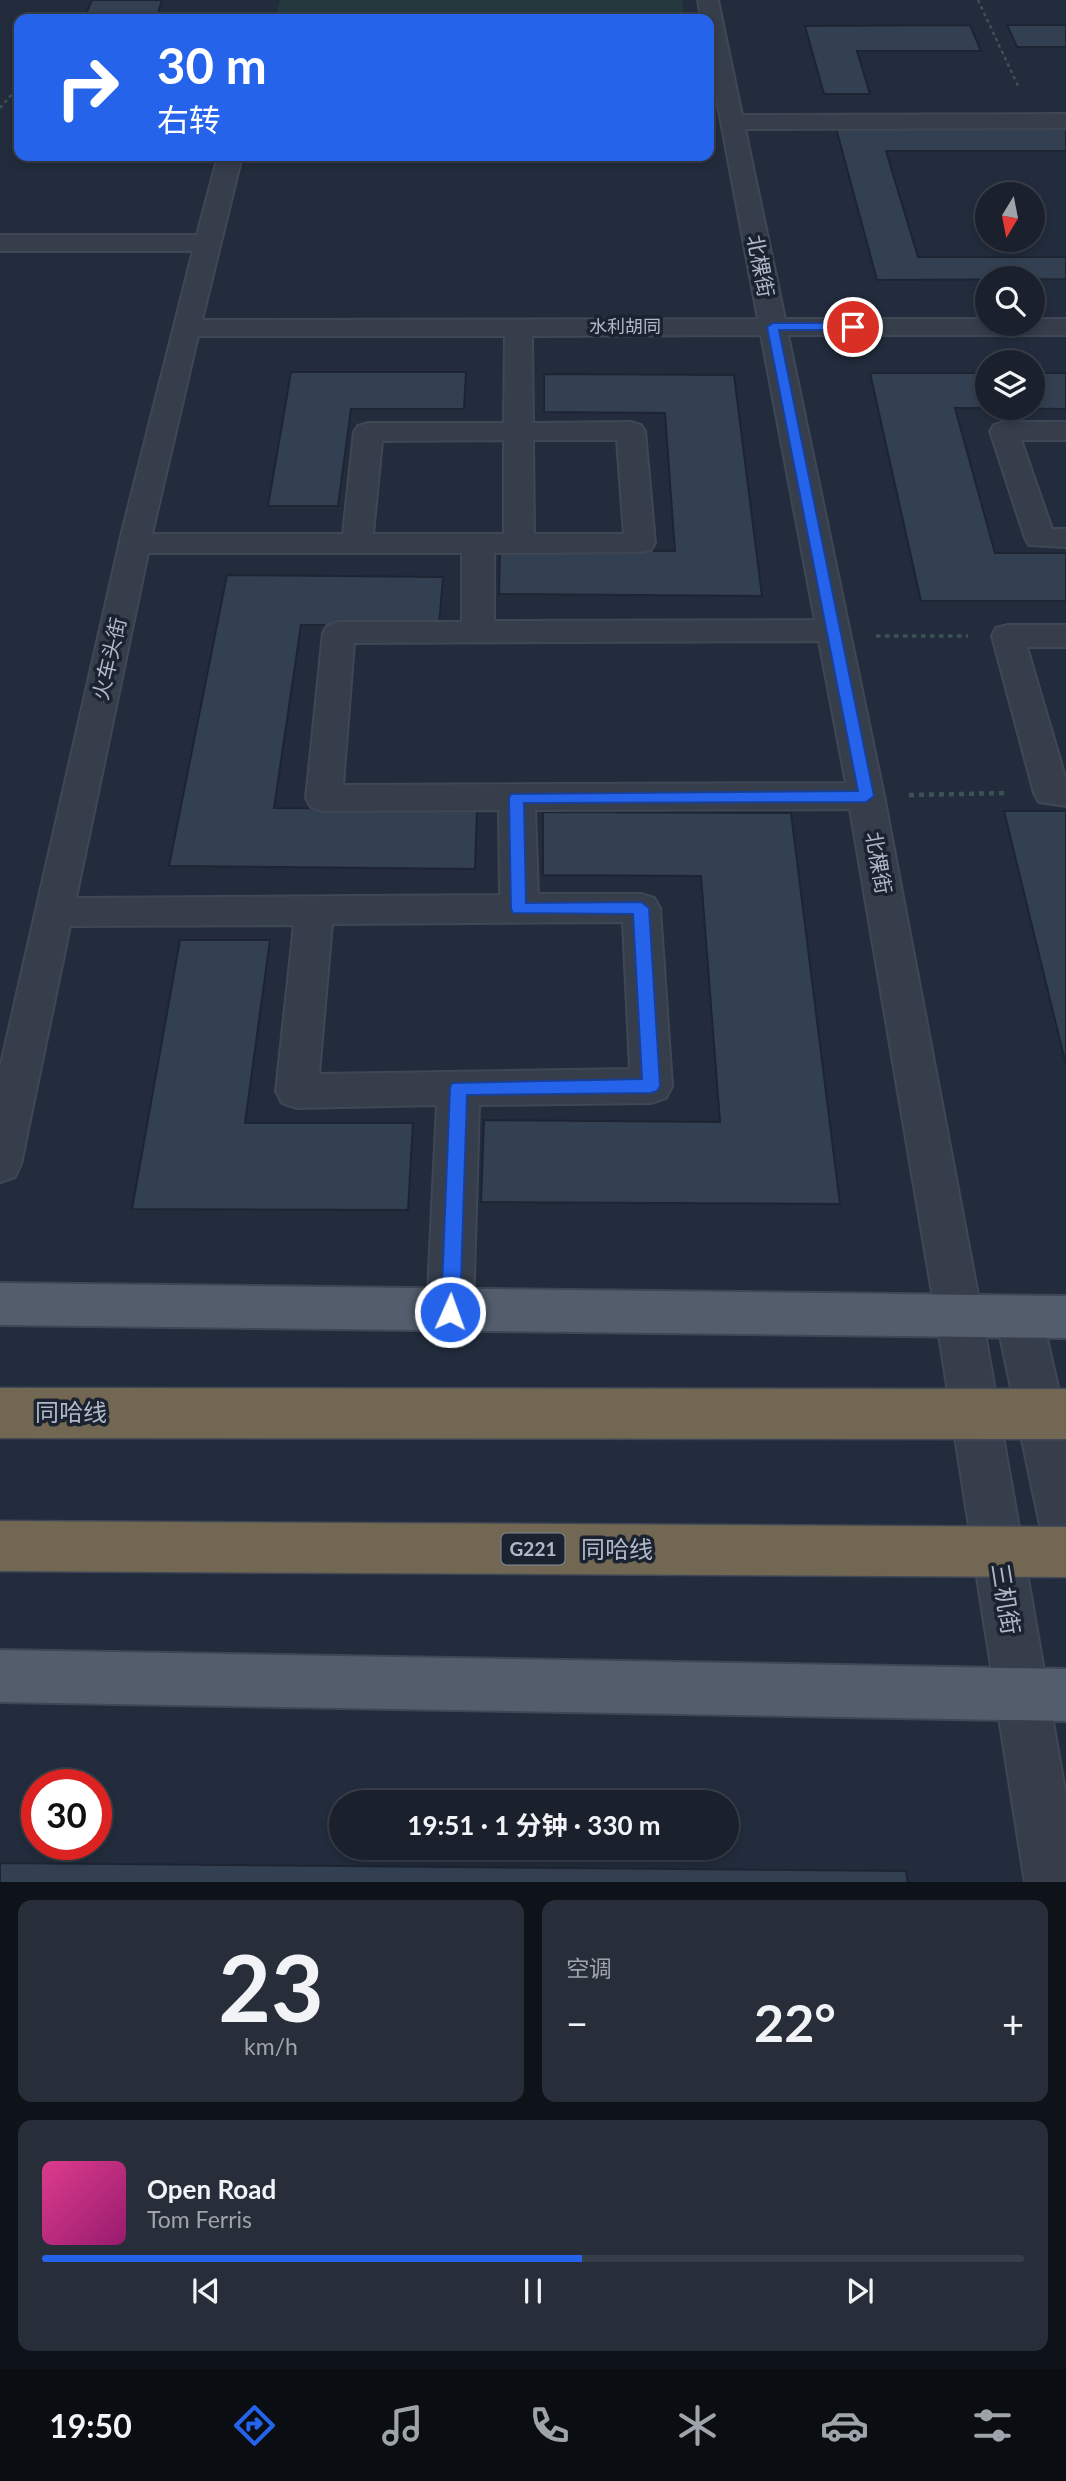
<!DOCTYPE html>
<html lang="zh">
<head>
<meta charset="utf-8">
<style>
	:root { --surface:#1a212d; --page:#272e39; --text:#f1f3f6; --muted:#9fa3aa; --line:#383e49; --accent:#2563eb }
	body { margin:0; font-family:Lato,"Noto Sans SC",sans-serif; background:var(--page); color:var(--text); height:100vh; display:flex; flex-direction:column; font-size:26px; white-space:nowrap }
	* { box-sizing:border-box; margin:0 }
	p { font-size:23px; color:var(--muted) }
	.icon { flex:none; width:38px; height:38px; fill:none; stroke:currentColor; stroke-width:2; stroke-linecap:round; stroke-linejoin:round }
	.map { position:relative; height:1882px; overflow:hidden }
	.details { display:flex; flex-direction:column; gap:18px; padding:18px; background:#0e1219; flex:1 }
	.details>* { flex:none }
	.hud { position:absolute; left:14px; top:14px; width:700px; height:147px; border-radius:14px; box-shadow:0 4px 10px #0003,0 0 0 2px var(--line); background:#2563eb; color:#fff; overflow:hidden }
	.needle { width:46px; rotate:190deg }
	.buttons { position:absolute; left:975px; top:182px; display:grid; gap:14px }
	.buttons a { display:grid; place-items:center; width:70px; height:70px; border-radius:50%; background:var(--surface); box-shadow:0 4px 10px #0003,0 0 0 2px var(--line); font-size:35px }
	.speed { position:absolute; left:21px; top:1769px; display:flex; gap:14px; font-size:35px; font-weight:700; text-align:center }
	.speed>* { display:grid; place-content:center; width:91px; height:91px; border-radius:50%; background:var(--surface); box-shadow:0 4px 10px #0003,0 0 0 2px var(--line); line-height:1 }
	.speed .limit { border:10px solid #d22; background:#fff; color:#111 }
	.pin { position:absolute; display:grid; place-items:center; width:60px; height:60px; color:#fff; margin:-30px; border:4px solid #fff; border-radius:50%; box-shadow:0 2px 7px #0007 }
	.me { position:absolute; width:77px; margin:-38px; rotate:2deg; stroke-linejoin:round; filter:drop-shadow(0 0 5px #0008) }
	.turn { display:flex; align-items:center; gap:24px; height:147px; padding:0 28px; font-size:32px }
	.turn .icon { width:91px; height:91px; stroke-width:2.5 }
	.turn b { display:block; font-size:49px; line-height:60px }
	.big { font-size:52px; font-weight:700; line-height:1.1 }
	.details .widget { flex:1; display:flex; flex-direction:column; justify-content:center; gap:10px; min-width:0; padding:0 24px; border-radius:14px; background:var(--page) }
	.details .dial { align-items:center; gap:0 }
	.dial b { font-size:91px; line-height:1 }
	.song { display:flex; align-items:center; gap:21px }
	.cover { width:84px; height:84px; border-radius:10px; background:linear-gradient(135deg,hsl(330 70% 55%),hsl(320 70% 35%)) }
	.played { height:7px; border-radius:4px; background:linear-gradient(90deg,var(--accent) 55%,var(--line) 55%) }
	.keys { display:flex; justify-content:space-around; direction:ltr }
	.heat { display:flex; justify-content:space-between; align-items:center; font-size:38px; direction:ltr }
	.details .tiles { flex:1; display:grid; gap:18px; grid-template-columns:1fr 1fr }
	.widget:last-child { grid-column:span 2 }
	.trip { position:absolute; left:329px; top:1790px; width:410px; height:70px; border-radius:35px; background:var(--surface); box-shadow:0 4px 10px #0003,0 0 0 2px var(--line); font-weight:700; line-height:70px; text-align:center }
	.tab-bar { display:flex; height:112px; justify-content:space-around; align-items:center; background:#0a0d12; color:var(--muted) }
	.tab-bar .icon { width:49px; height:49px }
	.tab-bar .on { color:var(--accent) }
	.tab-bar b { font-size:32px; color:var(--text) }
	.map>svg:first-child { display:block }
	.green { fill:#24393d }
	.building { fill:#334052; stroke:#1d2533; stroke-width:2 }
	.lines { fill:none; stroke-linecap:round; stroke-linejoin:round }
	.minor-casing { stroke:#3f4755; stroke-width:4 }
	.major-casing { stroke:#3f4755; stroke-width:4 }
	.path-far2 { stroke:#3c5255; stroke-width:2.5; stroke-dasharray:3.5 3.5; stroke-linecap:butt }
	.path-far1 { stroke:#3c5255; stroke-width:3.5; stroke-dasharray:4.5 4.5; stroke-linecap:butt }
	.path { stroke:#3c5255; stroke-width:4.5; stroke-dasharray:5 5; stroke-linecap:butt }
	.minor { fill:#363e4c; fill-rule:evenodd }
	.major { fill:#535d6c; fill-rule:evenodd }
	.highway-bridge-casing { stroke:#414957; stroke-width:53; stroke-linecap:butt }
	.highway-bridge { stroke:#726752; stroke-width:50 }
	.route { fill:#2563eb; stroke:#184099; stroke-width:2 }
	.labels { text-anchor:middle; stroke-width:7; stroke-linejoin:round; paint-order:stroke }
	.far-street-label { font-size:18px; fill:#b1b9c8; stroke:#1b2331 }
	.shield { fill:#1b2331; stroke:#848c9b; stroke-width:2 }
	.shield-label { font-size:19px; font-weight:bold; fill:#b1b9c8 }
	.street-label { font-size:21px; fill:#b1b9c8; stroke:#1b2331 }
	.near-street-label { font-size:24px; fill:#b1b9c8; stroke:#1b2331 }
</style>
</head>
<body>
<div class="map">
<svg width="1066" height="1883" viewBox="0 0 1066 1883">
	<rect width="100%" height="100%" fill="#222c3c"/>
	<path class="green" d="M 280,0 L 682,0 L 684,19 L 275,19 Z"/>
	<path class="building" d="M 92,0 L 162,0 L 156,19 L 84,19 Z
		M 970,25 L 981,51 L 857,51 L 870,94 L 824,94 L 805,26 Z
		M 1007,25 L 1066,25 L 1066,47 L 1017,47 Z
		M 1066,127 L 1066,151 L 886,151 L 918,257 L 1066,257 L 1066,279 L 877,280 L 836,128 Z
		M 291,372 L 466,372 L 464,409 L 351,409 L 338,506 L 268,506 Z
		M 870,373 L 987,373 L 987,408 L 1032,408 L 1032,373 L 1066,373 L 1066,409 L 955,408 L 995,553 L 1066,553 L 1066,601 L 921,601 Z
		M 544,374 L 734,375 L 762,596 L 499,594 L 500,550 L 675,551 L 665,413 L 544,412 Z
		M 227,575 L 443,577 L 439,625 L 301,625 L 274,808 L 477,809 L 475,869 L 169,866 Z
		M 1004,811 L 1066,811 L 1066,1065 Z
		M 543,812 L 791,813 L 840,1204 L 481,1202 L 484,1120 L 720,1122 L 701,876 L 543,875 Z
		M 180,940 L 270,940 L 245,1123 L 413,1123 L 408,1210 L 132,1209 Z
		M 0,1863 L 906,1871 L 908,1883 L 0,1883 Z"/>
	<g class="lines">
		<g class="minor-casing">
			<path id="minor" d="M 698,0 L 718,0 L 742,115 L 1066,114 L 1066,128 L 745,129 L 785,319 L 987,319 L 987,324 L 1032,324 L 1032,319 L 1066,319 L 1066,335 L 788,335 L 884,796 L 982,1316 L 1066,1796 L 1066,1883 L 1025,1883 L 936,1316 L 850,809 L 535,810 L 538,894 L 641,894 L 654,898 L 660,908 L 672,1086 L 666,1098 L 651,1103 L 479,1105 L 473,1312 L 466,1327 L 450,1333 L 434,1327 L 427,1312 L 437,1105 L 297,1108 L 282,1103 L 276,1091 L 294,925 L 70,926 L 21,1164 L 15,1177 L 0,1182 L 0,1068 L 122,532 L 193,251 L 0,251 L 0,235 L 197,235 L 218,156 L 242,156 L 202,320 L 758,319 L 709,58 L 709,19 L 701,19 ZM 761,335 L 815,620 L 494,621 L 494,553 L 640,552 L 651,550 L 655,543 L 645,431 L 641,425 L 631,422 L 533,423 L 532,336 ZM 198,336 L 505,336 L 504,423 L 368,423 L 358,426 L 354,432 L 343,534 L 152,534 ZM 504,440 L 504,534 L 373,534 L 382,441 ZM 533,440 L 617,440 L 624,534 L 534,534 ZM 148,553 L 462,553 L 462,622 L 339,622 L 327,626 L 323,633 L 306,798 L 311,807 L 324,811 L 499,810 L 500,895 L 76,898 ZM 819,641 L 846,783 L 343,785 L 354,643 ZM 623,922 L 630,1069 L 319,1074 L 332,924 Z
				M 1004,422 L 1066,422 L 1066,440 L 1021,440 L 1052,529 L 1066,529 L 1066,547 L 1029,545 L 1025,538 L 990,431 L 994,425 Z
				M 1008,625 L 1066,625 L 1066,647 L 1027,647 L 1066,780 L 1066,806 L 1039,802 L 1034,793 L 992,636 L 996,628 Z
				M 1019,1296 L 1035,1302 L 1042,1317 L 1066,1422 L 1066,1555 L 1048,1547 L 1041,1530 L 996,1317 L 1003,1302 Z"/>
		</g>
		<g class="major-casing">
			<path id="major" d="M 0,1283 L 1066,1296 L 1066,1338 L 0,1325 Z
				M 0,1650 L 1066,1669 L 1066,1721 L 0,1702 Z"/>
		</g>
		<path class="path-far2" d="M 978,0 L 1019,88
			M 0,108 L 19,86"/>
		<path class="path-far1" d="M 876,636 L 968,636"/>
		<path class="path" d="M 909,795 L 1009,793"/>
		<use href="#minor" class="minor"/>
		<use href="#major" class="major"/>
		<g class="highway-bridge-casing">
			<path id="highway-bridge" d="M 0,1413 L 1066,1414
				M 0,1546 L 1066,1552"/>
		</g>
		<use href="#highway-bridge" class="highway-bridge"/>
	</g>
	<path class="route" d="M 773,323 L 853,323 L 858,327 L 853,330 L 779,330 L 874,796 L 866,802 L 524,803 L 526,903 L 641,902 L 649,908 L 660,1086 L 657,1091 L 651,1093 L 467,1095 L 460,1312 L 457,1318 L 450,1320 L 443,1318 L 441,1312 L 450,1088 L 452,1083 L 642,1079 L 633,914 L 513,913 L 511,909 L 509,798 L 511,794 L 858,791 L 767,327 Z"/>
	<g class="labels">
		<g class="far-street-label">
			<text x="625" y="333">水利胡同</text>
		</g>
		<rect class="shield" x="501.5" y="1533.5" width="63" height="31" rx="5"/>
		<g class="shield-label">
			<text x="533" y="1556">G221</text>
		</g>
		<g class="street-label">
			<text transform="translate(760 266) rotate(79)" y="7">北棵街</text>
			<text transform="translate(110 659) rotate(-77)" y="7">火车头街</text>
			<text transform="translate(878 863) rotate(80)" y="7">北棵街</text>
		</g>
		<g class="near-street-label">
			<text x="71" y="1421">同哈线</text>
			<text x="617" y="1558">同哈线</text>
			<text transform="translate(1005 1599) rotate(81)" y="8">三机街</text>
		</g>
	</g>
</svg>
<div class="buttons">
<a><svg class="needle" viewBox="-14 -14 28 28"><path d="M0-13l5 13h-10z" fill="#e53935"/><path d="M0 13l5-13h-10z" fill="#9fa3aa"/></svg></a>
<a><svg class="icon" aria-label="search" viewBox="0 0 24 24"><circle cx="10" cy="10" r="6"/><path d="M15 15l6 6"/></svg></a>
<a><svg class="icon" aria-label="layers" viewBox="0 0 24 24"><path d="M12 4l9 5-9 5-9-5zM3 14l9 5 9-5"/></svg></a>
</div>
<div class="speed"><div class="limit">30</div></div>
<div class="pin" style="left:853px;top:327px;background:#d93025"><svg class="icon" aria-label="arrive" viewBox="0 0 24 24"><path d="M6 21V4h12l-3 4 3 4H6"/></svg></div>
<svg class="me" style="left:450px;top:1312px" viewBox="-20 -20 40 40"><circle r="17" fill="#2563eb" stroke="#fff" stroke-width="3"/><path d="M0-11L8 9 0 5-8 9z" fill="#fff"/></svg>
<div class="trip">19:51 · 1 分钟 · 330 m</div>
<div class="hud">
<div class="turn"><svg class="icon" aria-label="right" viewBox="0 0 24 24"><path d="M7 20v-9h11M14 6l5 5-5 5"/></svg><div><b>30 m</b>右转</div></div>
</div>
</div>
<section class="details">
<div class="tiles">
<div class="widget dial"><b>23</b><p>km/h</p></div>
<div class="widget"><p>空调</p>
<div class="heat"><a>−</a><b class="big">22°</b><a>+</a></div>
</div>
<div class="widget">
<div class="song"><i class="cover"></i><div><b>Open Road</b><p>Tom Ferris</p></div></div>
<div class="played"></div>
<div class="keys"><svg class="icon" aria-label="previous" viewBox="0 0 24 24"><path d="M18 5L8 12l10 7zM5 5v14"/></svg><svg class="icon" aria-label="pause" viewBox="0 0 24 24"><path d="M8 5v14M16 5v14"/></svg><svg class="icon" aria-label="next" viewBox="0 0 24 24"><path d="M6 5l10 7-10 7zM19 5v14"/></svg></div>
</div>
</div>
</section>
<nav class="tab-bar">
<b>19:50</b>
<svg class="icon on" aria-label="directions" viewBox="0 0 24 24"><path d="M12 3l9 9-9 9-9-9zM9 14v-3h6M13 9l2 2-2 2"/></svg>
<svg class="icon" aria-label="music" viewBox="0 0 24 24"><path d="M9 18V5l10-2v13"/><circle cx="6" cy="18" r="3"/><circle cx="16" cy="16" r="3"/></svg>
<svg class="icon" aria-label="phone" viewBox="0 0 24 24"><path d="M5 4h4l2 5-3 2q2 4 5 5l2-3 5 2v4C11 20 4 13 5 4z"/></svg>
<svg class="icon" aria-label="climate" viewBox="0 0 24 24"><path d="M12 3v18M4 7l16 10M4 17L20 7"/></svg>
<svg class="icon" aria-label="car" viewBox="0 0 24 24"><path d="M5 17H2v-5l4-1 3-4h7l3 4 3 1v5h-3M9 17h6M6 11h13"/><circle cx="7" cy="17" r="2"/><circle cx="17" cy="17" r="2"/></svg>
<svg class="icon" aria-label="filters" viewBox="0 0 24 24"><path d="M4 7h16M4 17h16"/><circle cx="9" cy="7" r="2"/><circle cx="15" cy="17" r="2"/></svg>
</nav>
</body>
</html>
